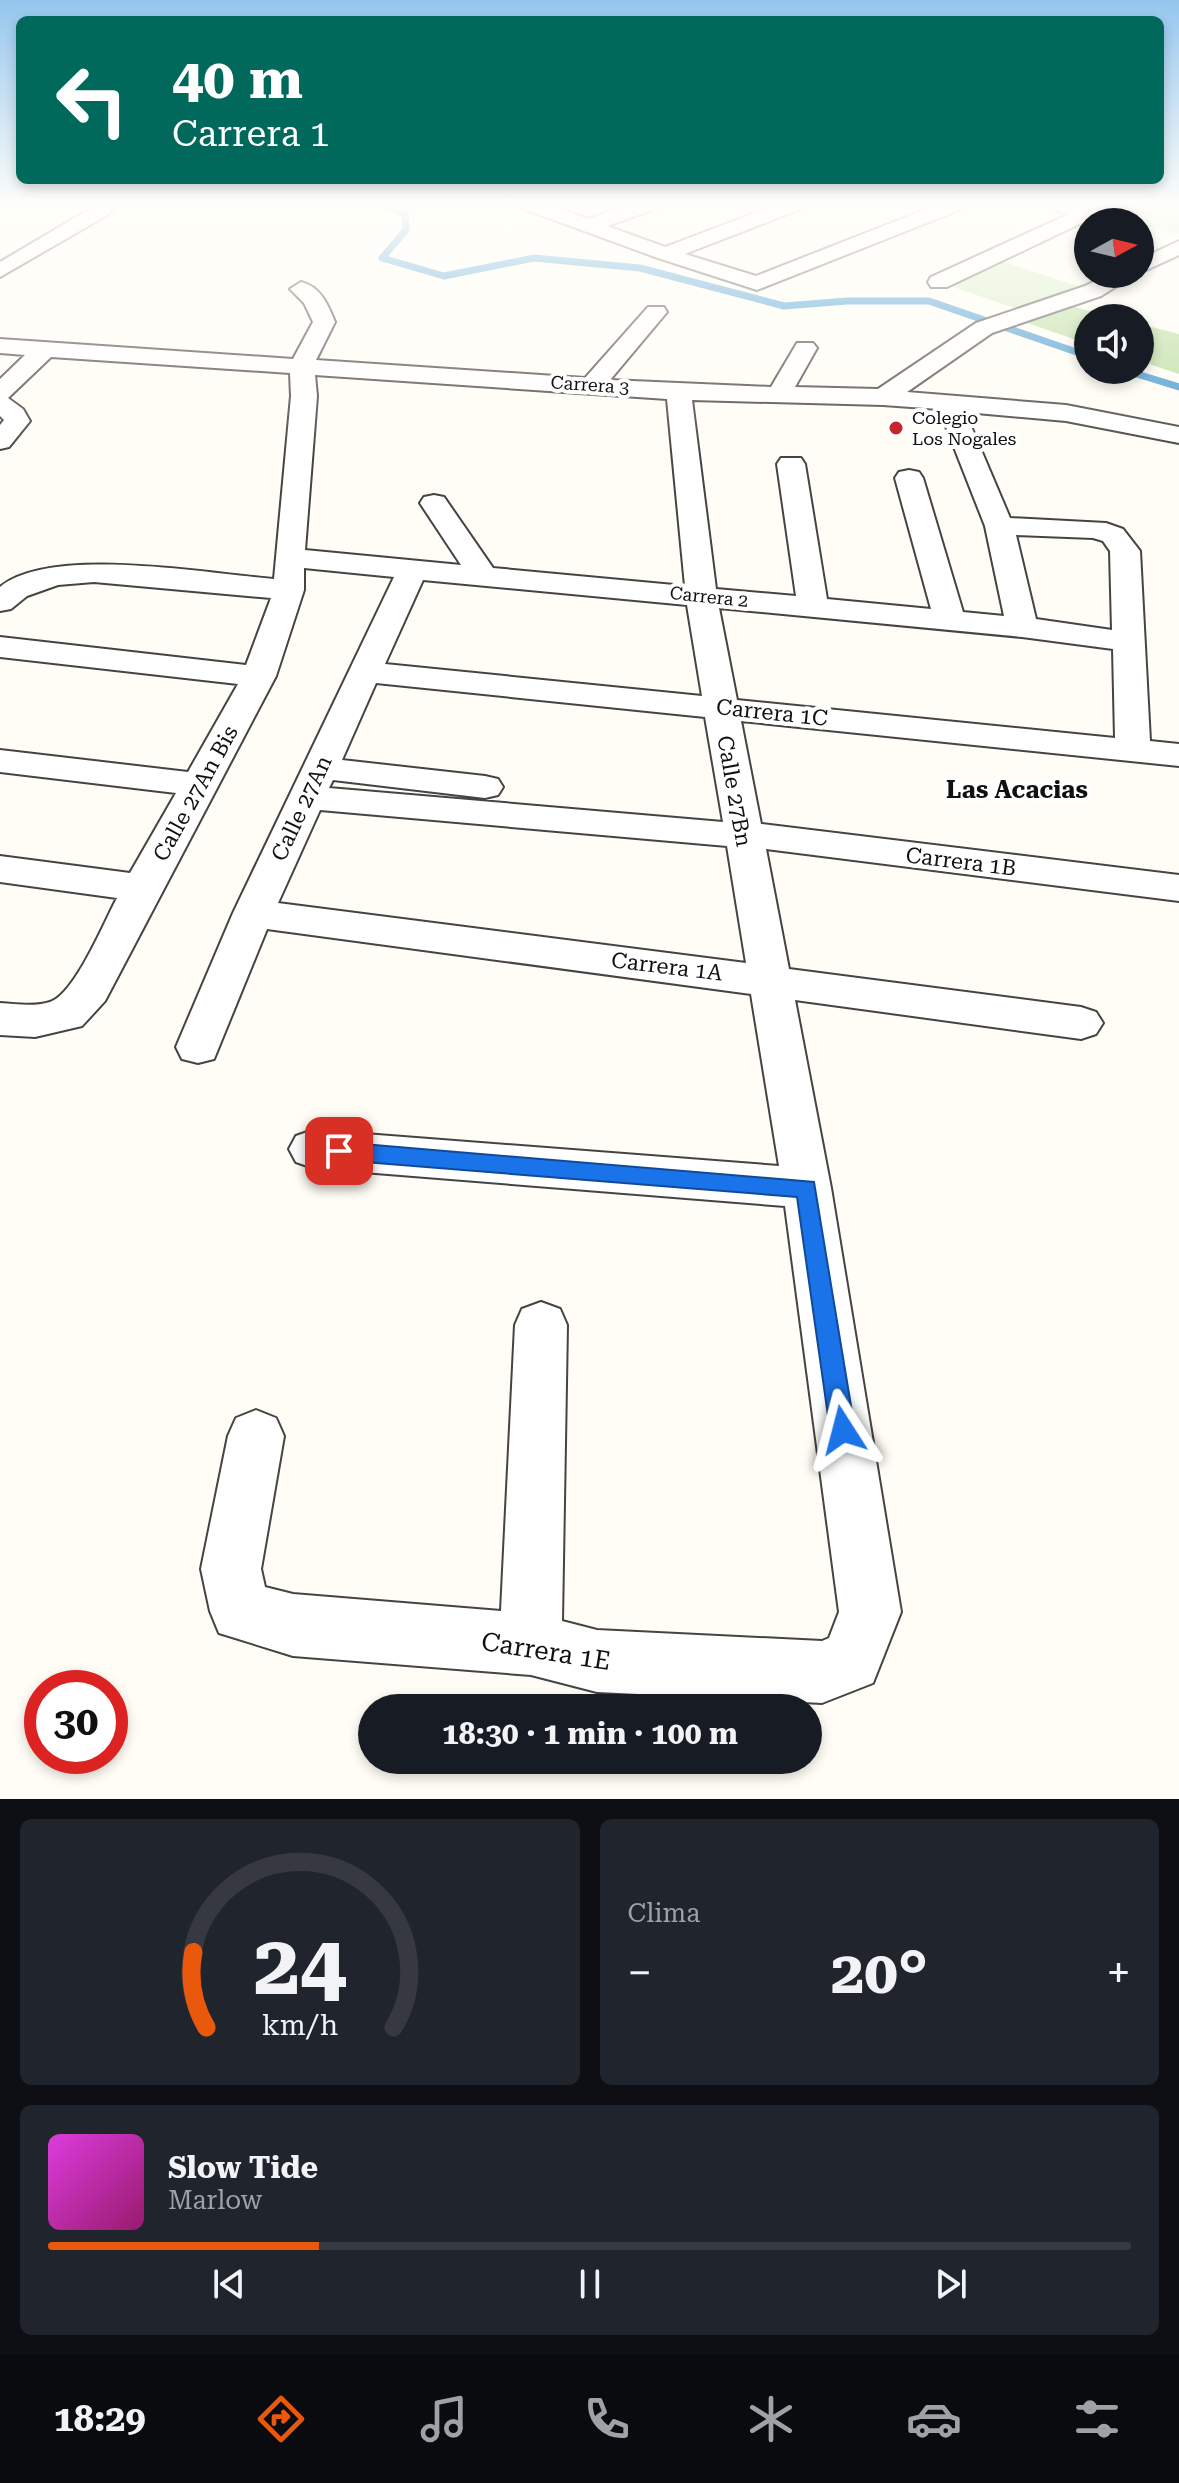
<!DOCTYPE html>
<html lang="es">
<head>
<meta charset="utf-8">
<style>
	:root { --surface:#171b24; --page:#20242c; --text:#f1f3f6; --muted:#9ea1a6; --line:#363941; --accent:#ea580c }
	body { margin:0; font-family:"Roboto Serif",serif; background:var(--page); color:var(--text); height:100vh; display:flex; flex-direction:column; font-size:30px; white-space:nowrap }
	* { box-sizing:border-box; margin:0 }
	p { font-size:26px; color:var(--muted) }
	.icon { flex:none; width:44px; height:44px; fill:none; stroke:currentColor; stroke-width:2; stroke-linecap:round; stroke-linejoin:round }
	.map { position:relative; height:1799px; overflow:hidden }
	.sheet { display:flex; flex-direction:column; gap:20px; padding:20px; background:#0d0f14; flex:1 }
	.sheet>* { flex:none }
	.banner { position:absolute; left:16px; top:16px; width:1148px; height:168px; border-radius:12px; box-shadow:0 4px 12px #0003; background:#00695c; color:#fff; overflow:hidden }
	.needle { width:52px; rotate:82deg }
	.tools { position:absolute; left:1074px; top:208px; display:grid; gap:16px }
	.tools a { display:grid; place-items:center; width:80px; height:80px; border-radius:50%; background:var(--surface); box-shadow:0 4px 12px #0003; font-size:40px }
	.speed { position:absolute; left:24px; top:1670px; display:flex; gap:16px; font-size:40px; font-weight:700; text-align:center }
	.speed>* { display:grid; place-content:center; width:104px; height:104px; border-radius:50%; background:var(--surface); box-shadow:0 4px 12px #0003; line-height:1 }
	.speed .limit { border:12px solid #d22; background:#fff; color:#111 }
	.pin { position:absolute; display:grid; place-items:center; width:68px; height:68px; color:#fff; margin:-34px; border-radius:16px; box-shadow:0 4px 12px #0006 }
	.me { position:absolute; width:88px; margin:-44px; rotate:351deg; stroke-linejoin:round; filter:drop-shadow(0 0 6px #0008) }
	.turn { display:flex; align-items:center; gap:28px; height:168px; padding:0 24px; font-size:36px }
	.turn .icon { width:104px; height:104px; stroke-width:2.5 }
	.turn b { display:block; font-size:56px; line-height:68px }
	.big { font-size:60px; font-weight:700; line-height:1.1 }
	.sheet .widget { flex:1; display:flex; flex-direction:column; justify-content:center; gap:12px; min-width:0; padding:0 28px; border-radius:12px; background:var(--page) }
	.sheet .dial { align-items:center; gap:0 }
	.dial svg { height:208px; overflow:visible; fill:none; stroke:var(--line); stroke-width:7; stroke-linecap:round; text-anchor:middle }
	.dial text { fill:var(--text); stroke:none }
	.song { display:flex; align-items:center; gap:24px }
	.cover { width:96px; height:96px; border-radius:12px; background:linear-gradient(135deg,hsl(300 70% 55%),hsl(320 70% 35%)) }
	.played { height:8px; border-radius:4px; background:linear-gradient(90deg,var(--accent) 25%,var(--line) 25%) }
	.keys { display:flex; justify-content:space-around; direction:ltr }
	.heat { display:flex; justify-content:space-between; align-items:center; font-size:44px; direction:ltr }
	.sheet .tiles { flex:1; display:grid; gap:20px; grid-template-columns:1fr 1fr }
	.widget:last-child { grid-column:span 2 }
	.trip { position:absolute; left:358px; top:1694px; width:464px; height:80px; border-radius:40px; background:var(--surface); box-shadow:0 4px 12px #0003; font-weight:700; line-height:80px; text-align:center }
	.tabs { display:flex; height:128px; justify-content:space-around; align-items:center; background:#090b0e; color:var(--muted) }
	.tabs .icon { width:56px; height:56px }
	.tabs .selected { color:var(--accent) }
	.tabs b { font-size:36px; color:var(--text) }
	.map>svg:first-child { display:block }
	.green { fill:#d5ebbd }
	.forest { fill:#b9dc9c }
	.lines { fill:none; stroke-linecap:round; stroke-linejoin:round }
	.stream { stroke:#3f96cf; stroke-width:7 }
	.street-casing { stroke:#444; stroke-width:4 }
	.street { fill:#fff; fill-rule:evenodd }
	.route { fill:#1a73e8; stroke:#114b97; stroke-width:2 }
	.poi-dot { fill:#c4262e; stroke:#fff; stroke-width:3 }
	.labels { text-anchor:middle; stroke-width:8; stroke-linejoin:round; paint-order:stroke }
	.far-street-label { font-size:18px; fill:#111; stroke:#fff }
	.far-poi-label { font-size:18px; fill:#111; stroke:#fff; text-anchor:start }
	.street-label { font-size:22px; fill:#111; stroke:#fff }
	.neighbourhood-label { font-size:24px; font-weight:bold; fill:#111; stroke:#fff }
	.near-street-label { font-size:26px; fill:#111; stroke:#fff }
</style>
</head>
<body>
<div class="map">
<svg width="1179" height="1799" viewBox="0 0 1179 1799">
	<rect width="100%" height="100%" fill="#fffdf5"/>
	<path class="green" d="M 1067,205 L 1179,205 L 1179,235 L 1140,225 L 1140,222 Z
		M 992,258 L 1093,291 L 1026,312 L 939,282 Z"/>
	<path class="forest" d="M 1056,302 L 1116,318 L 1088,318 L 1088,344 L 1010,317 Z
		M 1140,324 L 1179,334 L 1179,374 L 1140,361 Z"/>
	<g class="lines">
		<path class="stream" d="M 382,205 L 405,214 L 406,230 L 382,258 L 444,276 L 534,258 L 640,268 L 784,306 L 847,301 L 929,301 L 1088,356
			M 1124,370 L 1179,387"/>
		<g class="street-casing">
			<path id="street" d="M 106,205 L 112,210 L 109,214 L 0,277 L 0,262 L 95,206 Z
				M 521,205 L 549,205 L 588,219 L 629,205 L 658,205 L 655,209 L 607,226 L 665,247 L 776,205 L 804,205 L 801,209 L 685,254 L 756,276 L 937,205 L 965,205 L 962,209 L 757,290 L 658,258 L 524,209 Z
				M 1053,205 L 1081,205 L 1130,218 L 1133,222 L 1090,219 L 947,287 L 931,287 L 928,282 L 931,277 L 1069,214 L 1055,210 Z
				M 1179,241 L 1179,255 L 1140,273 L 1140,259 Z
				M 1109,274 L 1136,274 L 1101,296 L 992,333 L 907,392 L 1066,405 L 1179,427 L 1179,443 L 1066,421 L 965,412 L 1010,518 L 1106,523 L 1123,529 L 1140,551 L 1150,741 L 1179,744 L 1179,766 L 741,721 L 761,824 L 1179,875 L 1179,901 L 766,849 L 789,969 L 1081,1007 L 1096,1012 L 1103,1023 L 1096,1034 L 1081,1039 L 795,1000 L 831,1188 L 901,1612 L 873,1683 L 822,1703 L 597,1692 L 531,1675 L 293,1656 L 219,1633 L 210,1611 L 201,1569 L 228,1436 L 236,1418 L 256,1410 L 276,1418 L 284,1436 L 261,1569 L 265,1587 L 293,1594 L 501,1611 L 515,1325 L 522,1309 L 541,1302 L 560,1309 L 567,1325 L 562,1621 L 597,1630 L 822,1641 L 829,1638 L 839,1612 L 785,1206 L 313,1168 L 296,1162 L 289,1149 L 296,1136 L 313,1130 L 779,1166 L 751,994 L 267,929 L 214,1059 L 198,1063 L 182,1059 L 176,1047 L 233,913 L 394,577 L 304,568 L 304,590 L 276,676 L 105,1001 L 82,1026 L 35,1037 L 0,1035 L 0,1003 C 16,1004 34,1007 50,1002 C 75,994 104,922 117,898 L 0,882 L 0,856 L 130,873 L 176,793 L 0,772 L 0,750 L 188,772 L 238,684 L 0,657 L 0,637 L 246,665 L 271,598 L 94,582 L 58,585 L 27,596 L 11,609 L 0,611 L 0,587 C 51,545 209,574 274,579 L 291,396 L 290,373 L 51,357 L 8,398 L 23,409 L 30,421 L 9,447 L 0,449 L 0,425 L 4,420 L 0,416 L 0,379 L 25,355 L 0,353 L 0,339 L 293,359 L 313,322 L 304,303 L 290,289 L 301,282 C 321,287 328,305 335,322 L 316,360 L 585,378 L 648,307 L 664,307 L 667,312 L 610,380 L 771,387 L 797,343 L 813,343 L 817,348 L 795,387 L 878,389 L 976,323 L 1085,286 ZM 315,375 L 667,399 L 685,586 L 493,568 L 444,497 L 434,495 L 424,497 L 420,503 L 461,565 L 305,550 L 317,396 ZM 692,400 L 883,405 L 939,409 L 985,526 L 1004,616 L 963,612 L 923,478 L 919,472 L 909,470 L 899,472 L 895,478 L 931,609 L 827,599 L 805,464 L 801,458 L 781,458 L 777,464 L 796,596 L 716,589 ZM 1016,535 L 1093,538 L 1103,541 L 1110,551 L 1112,630 L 1036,619 ZM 423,580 L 687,605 L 702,696 L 385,664 ZM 719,608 L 1022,637 L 1113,649 L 1115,738 L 737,700 ZM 376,683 L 705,717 L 723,822 L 329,788 L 333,780 L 485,798 L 498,795 L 503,787 L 498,779 L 485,776 L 342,760 ZM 320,810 L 727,846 L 746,963 L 278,903 Z"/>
		</g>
		<use href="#street" class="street"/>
	</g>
	<linearGradient id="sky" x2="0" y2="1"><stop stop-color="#95c6ee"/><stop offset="0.45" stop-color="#fffefa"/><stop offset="1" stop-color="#fffefa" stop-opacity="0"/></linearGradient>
	<rect width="1179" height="457" fill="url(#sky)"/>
	<path class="route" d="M 339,1142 L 814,1182 L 855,1430 L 852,1439 L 843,1442 L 834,1439 L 830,1430 L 797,1197 L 339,1160 L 332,1157 L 329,1151 L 332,1145 Z"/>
	<circle class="poi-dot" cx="896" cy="428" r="8"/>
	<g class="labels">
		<g class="far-street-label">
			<text transform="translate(590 385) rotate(4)" y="6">Carrera 3</text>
			<text transform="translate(709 597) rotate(6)" y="6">Carrera 2</text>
		</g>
		<g class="far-poi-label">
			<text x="912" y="424">Colegio<tspan x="912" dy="21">Los Nogales</tspan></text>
		</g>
		<g class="street-label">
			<text transform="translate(772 712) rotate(6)" y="8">Carrera 1C</text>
			<text transform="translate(735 791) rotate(80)" y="8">Calle 27Bn</text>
			<text transform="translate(195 793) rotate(-61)" y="8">Calle 27An Bis</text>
			<text transform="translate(301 808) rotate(-65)" y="8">Calle 27An</text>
			<text transform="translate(961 861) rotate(7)" y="8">Carrera 1B</text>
			<text transform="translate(667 966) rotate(7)" y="8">Carrera 1A</text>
		</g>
		<g class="neighbourhood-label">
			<text x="1017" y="798">Las Acacias</text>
		</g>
		<g class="near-street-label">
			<text transform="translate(546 1651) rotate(9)" y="9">Carrera 1E</text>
		</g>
	</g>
</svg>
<div class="tools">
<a><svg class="needle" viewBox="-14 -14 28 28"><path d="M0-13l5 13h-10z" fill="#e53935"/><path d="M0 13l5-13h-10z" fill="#9ea1a6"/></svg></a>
<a><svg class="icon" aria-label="sound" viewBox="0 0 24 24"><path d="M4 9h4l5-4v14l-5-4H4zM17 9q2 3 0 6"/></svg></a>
</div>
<div class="speed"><div class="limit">30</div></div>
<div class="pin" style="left:339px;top:1151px;background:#d93025"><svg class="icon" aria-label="arrive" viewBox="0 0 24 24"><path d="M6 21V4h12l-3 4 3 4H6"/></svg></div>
<svg class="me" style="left:843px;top:1430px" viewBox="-20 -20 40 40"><path d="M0-17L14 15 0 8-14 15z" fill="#1a73e8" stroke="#fff" stroke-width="4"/></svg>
<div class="trip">18:30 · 1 min · 100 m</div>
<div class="banner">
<div class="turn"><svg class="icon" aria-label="left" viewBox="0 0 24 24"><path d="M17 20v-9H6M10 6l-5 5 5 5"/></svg><div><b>40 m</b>Carrera 1</div></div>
</div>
</div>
<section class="sheet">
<div class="tiles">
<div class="widget dial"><svg viewBox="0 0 100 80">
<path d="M14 69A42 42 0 1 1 86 69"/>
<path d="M14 69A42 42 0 0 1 9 40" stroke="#ea580c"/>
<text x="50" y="56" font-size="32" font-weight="700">24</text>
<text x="50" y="72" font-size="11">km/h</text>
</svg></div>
<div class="widget"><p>Clima</p>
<div class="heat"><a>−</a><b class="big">20°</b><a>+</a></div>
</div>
<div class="widget">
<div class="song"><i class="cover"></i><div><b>Slow Tide</b><p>Marlow</p></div></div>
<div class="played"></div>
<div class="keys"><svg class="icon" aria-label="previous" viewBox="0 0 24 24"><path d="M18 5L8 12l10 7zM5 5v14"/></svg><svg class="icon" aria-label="pause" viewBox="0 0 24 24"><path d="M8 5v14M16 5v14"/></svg><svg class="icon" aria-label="next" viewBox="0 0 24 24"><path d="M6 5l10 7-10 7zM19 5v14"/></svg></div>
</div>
</div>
</section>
<nav class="tabs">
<b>18:29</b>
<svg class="icon selected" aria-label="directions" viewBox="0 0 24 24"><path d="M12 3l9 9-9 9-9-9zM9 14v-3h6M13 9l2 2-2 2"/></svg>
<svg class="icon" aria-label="music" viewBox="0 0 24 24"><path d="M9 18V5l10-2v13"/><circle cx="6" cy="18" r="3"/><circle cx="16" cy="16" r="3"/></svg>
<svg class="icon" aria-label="phone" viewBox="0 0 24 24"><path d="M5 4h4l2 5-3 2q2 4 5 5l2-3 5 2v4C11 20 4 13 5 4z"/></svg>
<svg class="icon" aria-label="climate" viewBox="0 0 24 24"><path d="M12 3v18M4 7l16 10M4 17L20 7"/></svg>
<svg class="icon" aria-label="car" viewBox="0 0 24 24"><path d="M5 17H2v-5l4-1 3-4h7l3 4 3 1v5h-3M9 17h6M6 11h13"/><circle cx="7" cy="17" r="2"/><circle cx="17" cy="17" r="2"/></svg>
<svg class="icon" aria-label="filters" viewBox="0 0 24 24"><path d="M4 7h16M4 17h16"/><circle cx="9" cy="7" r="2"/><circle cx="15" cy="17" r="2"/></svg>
</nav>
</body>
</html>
